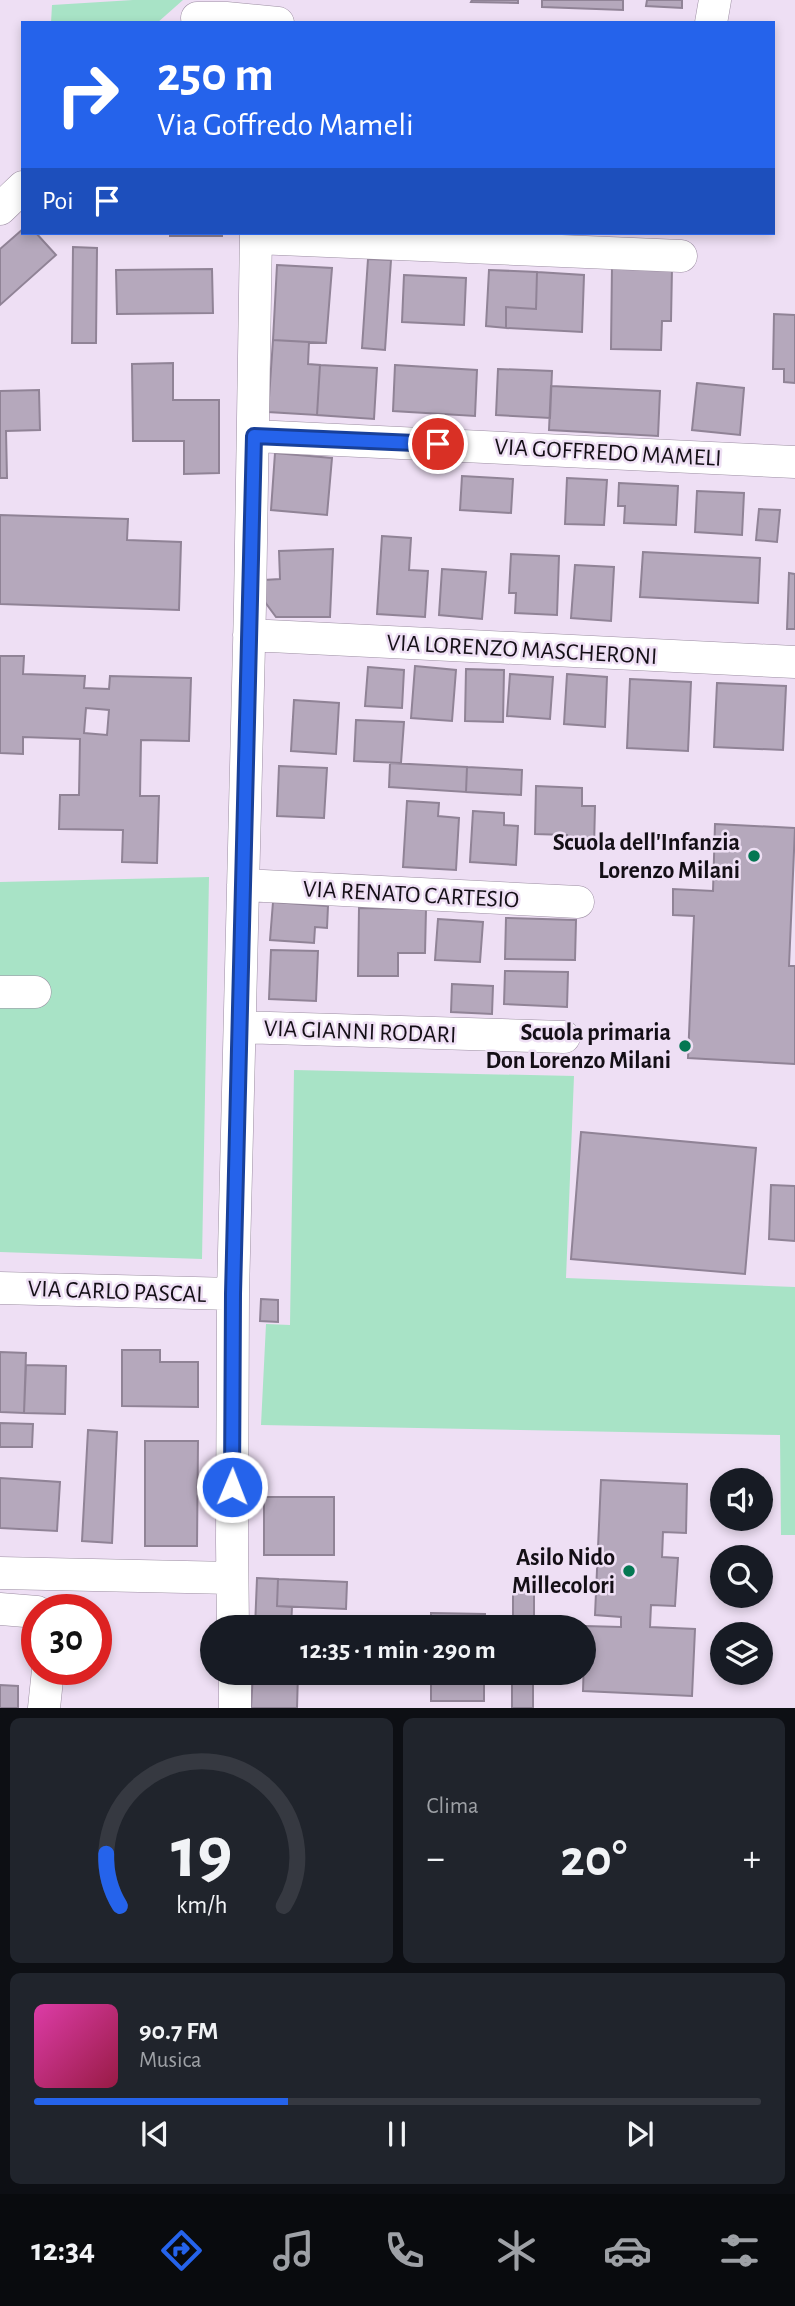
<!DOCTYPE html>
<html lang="it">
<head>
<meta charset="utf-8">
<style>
	:root { --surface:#171b24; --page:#20242c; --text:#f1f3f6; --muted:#9ea1a6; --line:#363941; --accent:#2563eb }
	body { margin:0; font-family:"Alegreya Sans",sans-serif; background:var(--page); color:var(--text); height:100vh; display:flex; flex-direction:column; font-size:26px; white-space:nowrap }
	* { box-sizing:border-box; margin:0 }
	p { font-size:23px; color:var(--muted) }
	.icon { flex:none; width:38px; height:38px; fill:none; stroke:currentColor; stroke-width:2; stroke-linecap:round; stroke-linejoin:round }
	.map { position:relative; height:1708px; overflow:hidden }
	.details { display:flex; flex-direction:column; gap:10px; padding:10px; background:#0d0f14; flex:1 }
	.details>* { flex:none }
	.guide { position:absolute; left:21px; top:21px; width:754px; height:214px; border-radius:0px; box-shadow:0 4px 10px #0003; background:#2563eb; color:#fff; overflow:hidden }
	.buttons { position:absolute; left:710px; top:1468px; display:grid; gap:14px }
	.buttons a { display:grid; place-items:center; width:63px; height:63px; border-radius:50%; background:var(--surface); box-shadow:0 4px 10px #0003; font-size:35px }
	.speed { position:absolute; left:21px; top:1594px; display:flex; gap:14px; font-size:35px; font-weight:700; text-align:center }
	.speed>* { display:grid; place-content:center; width:91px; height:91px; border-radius:50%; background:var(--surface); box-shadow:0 4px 10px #0003; line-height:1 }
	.speed .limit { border:10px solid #d22; background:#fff; color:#111 }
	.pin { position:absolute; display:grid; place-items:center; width:60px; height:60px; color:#fff; margin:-30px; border:4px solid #fff; border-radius:50%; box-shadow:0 2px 7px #0007 }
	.me { position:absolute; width:77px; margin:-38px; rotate:1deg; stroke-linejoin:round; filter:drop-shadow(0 0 5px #0008) }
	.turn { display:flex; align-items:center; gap:24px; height:147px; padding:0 21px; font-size:32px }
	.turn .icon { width:91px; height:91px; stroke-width:2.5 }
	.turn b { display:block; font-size:49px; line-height:60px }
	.then { display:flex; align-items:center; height:66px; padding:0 21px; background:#0003; gap:14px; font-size:26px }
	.big { font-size:52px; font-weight:600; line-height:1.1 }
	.details .tile { flex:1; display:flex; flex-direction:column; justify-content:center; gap:10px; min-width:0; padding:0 24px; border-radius:10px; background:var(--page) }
	.details .dial { align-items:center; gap:0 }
	.dial svg { height:182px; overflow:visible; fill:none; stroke:var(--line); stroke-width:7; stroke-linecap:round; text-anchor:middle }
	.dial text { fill:var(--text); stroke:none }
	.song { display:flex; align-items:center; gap:21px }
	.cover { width:84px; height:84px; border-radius:10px; background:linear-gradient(135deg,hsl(320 70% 55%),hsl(340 70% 35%)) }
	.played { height:7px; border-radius:4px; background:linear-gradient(90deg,var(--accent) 35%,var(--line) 35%) }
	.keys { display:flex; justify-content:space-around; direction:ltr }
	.heat { display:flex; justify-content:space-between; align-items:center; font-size:38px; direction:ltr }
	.details .tiles { flex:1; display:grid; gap:10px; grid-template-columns:1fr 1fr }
	.tile:last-child { grid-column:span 2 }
	.trip { position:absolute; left:200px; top:1615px; width:396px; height:70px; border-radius:35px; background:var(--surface); box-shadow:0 4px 10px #0003; font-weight:600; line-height:70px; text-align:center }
	.tab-bar { display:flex; height:112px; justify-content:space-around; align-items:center; background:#090b0e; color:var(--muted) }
	.tab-bar .icon { width:49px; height:49px }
	.tab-bar .on { color:var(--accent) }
	.tab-bar b { font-size:32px; color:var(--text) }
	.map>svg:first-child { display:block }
	.green { fill:#a8e3c6 }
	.building { fill:#b5a8bc; stroke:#908396; stroke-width:2; fill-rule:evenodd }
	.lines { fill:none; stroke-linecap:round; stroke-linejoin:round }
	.minor-casing { stroke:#9c8ea2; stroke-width:33 }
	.minor { stroke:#fff; stroke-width:32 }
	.route-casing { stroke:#184099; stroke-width:18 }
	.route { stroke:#2563eb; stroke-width:12 }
	.poi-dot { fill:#037752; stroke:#eedff4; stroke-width:2.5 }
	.labels { text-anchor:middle; stroke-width:5; stroke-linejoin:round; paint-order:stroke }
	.street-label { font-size:24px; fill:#140f16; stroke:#eedff4 }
	.poi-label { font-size:24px; font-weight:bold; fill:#140f16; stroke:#eedff4; text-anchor:end }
</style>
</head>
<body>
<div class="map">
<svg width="795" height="1708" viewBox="0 0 795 1708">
	<rect width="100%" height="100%" fill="#eedff4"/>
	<path class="green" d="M 133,0 L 183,0 L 157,23 L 51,23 L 52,5 Z
		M 209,877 L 202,1259 L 0,1252 L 0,882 Z
		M 294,1070 L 574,1076 L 566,1278 L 795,1287 L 795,1535 L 781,1535 L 780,1435 L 261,1425 L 266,1324 L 290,1325 Z"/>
	<path class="building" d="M 472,0 L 518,0 L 518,3 L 471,2 Z
		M 542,0 L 623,0 L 623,10 L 542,7 Z
		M 647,0 L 682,0 L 682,8 L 646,6 Z
		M 23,229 L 23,233 L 36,233 L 56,255 L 0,305 L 0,249 Z
		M 170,233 L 222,233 L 222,236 L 170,236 Z
		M 73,247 L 97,248 L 96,343 L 72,343 Z
		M 368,259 L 391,260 L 385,350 L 362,348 Z
		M 277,265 L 332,268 L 326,343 L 273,340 Z
		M 612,266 L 672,268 L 671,321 L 662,321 L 661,350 L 611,349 Z
		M 212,269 L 213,313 L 117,314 L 116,270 Z
		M 489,270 L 537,272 L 536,309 L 506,307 L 506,328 L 486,326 Z
		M 537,272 L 584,275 L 582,332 L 506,328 L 506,307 L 536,309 Z
		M 404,275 L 466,278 L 464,325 L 402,322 Z
		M 774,314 L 795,315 L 795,383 L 784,382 L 784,369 L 773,369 Z
		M 273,340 L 309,342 L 308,364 L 320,365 L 317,415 L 268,412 Z
		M 173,363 L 173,400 L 219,400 L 219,473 L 184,474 L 184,441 L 133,441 L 132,364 Z
		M 320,365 L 377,368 L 374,419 L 317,415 Z
		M 395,365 L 477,370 L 475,416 L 393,411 Z
		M 498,369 L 552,371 L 550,418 L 496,415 Z
		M 697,383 L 744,388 L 740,435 L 692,430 Z
		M 551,386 L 660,391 L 658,436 L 549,430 Z
		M 39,390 L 40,430 L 6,431 L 7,478 L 0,478 L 0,391 Z
		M 275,453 L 332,458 L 327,515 L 271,510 Z
		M 462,476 L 513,479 L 511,513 L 460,510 Z
		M 567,478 L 607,480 L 604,525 L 565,524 Z
		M 619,483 L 678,486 L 676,525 L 624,523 L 625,506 L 618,506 Z
		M 697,491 L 744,493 L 742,535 L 695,532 Z
		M 759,509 L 780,510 L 777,542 L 756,540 Z
		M 0,515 L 128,519 L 127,540 L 181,542 L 179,610 L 0,604 Z
		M 382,536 L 411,538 L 409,570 L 428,571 L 425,617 L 377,614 Z
		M 333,549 L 330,617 L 276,617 L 262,598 L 264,580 L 280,579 L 279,551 Z
		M 643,552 L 760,558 L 758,603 L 640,597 Z
		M 511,554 L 559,556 L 557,615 L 515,613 L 516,593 L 509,593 Z
		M 575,565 L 614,567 L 611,621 L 571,618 Z
		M 442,569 L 486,572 L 482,619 L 439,615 Z
		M 789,573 L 795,574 L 795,629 L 787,629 Z
		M 0,656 L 24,656 L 23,674 L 85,676 L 84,688 L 109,689 L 110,676 L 191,678 L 189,741 L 141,740 L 140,796 L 159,796 L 157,863 L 122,862 L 123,830 L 59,829 L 60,795 L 79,795 L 80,739 L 23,737 L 23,754 L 0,753 ZM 86,708 L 109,710 L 107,735 L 84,733 Z
		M 415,666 L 456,670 L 452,721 L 411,718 Z
		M 368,667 L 404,670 L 402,708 L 365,706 Z
		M 466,669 L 504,670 L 503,722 L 465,721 Z
		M 510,674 L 553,677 L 550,719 L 507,716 Z
		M 567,674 L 607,677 L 605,727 L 564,724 Z
		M 630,679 L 691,682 L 688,751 L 627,748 Z
		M 717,683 L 786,686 L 783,750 L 714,747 Z
		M 294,700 L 339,703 L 336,754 L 291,751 Z
		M 356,720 L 404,722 L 401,763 L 354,761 Z
		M 390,763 L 467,767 L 466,792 L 389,787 Z
		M 279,766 L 327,768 L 324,818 L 277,816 Z
		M 467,767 L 522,770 L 521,795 L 466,792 Z
		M 536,786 L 582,788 L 582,806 L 595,806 L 594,848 L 566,848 L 567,835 L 535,834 Z
		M 407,801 L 439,803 L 438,816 L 459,818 L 456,870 L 403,867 Z
		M 473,811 L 504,813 L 504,825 L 518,826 L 516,865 L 470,862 Z
		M 715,824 L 795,828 L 789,966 L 795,966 L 795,1064 L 688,1058 L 694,916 L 673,915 L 673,889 L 713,891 Z
		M 273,902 L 328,906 L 327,928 L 315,927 L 314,943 L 270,940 Z
		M 359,908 L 426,909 L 425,953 L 398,953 L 398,976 L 358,976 Z
		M 506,918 L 576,920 L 575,960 L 505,959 Z
		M 438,919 L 483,922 L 480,962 L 435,960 Z
		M 271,950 L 318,951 L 316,1001 L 269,999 Z
		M 505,971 L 568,972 L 567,1007 L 504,1004 Z
		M 452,984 L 493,986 L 492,1014 L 451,1012 Z
		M 581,1132 L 756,1148 L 745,1274 L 571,1259 Z
		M 771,1185 L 795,1186 L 795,1241 L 769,1239 Z
		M 261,1299 L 278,1300 L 278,1322 L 260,1321 Z
		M 122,1350 L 160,1350 L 160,1362 L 198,1362 L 198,1407 L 122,1406 Z
		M 0,1352 L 26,1353 L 24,1413 L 0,1412 Z
		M 26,1365 L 66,1366 L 65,1414 L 24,1413 Z
		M 0,1423 L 33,1424 L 32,1447 L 0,1447 Z
		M 88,1430 L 117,1432 L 112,1543 L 82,1541 Z
		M 145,1441 L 198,1441 L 197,1546 L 145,1546 Z
		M 0,1478 L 60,1482 L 57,1531 L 0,1528 Z
		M 601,1480 L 687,1484 L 686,1533 L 663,1532 L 662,1557 L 678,1558 L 675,1606 L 651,1605 L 650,1627 L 695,1629 L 692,1696 L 583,1691 L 585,1626 L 621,1627 L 621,1617 L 595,1615 Z
		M 264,1497 L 334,1497 L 334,1555 L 264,1555 Z
		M 257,1578 L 278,1579 L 277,1606 L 292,1607 L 291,1628 L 255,1628 Z
		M 278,1579 L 347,1582 L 346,1609 L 277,1606 Z
		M 513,1585 L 534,1585 L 534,1628 L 513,1628 Z
		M 431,1613 L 485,1614 L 485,1628 L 431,1628 Z
		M 253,1673 L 298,1673 L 297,1708 L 251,1708 Z
		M 431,1673 L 484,1673 L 484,1701 L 431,1701 Z
		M 512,1673 L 533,1673 L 533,1708 L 512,1708 Z
		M 0,1685 L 18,1686 L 18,1708 L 0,1708 Z"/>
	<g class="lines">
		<g class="minor-casing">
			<path id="minor" d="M 197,18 L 226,18 L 278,23
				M 711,23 L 715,0
				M 0,209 L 23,187
				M 256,238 L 681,256
				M 254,436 L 795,462
				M 249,635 L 795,662
				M 243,885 L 578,902
				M 0,992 L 35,992
				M 240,1027 L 564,1037
				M 0,1288 L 233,1294
				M 0,1573 L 232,1578
				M 0,1609 L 37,1612
				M 233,1628 L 232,1542 L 233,1294 L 250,605 L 256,233
				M 235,1673 L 235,1708
				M 44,1708 L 48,1670"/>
		</g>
		<use href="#minor" class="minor"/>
	</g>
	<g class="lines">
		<g class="route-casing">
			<path id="route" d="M 232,1487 L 233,1294 L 254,436 L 438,444"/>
		</g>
		<use href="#route" class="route"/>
	</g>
	<g class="poi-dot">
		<circle cx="754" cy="856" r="7"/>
		<circle cx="685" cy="1046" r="7"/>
		<circle cx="629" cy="1571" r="7"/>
	</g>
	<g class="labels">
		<g class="street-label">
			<text transform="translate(608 452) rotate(3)" y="8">VIA GOFFREDO MAMELI</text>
			<text transform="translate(522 649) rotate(3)" y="8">VIA LORENZO MASCHERONI</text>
			<text transform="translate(411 894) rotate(3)" y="8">VIA RENATO CARTESIO</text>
			<text transform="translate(360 1031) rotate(2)" y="8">VIA GIANNI RODARI</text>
			<text transform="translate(117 1291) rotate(2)" y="8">VIA CARLO PASCAL</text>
		</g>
		<g class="poi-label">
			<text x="740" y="850">Scuola dell'Infanzia<tspan x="740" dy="28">Lorenzo Milani</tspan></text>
			<text x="671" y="1040">Scuola primaria<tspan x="671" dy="28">Don Lorenzo Milani</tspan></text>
			<text x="615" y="1565">Asilo Nido<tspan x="615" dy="28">Millecolori</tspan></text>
		</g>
	</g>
</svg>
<div class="buttons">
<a><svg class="icon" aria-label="sound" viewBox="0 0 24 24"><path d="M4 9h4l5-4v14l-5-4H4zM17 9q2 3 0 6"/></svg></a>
<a><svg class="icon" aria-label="search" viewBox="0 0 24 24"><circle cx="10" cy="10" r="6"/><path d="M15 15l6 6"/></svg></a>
<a><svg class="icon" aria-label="layers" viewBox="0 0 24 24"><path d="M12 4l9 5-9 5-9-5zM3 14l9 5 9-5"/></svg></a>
</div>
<div class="speed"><div class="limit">30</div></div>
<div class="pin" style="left:438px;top:444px;background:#d93025"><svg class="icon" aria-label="arrive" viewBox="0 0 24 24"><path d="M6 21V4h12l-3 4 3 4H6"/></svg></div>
<svg class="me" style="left:232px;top:1487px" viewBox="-20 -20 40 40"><circle r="17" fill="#2563eb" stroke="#fff" stroke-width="3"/><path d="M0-11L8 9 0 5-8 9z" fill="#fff"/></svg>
<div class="trip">12:35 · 1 min · 290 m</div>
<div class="guide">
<div class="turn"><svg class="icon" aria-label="right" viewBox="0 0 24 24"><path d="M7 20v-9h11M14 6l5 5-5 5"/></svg><div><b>250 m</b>Via Goffredo Mameli</div></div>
<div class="then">Poi<svg class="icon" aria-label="arrive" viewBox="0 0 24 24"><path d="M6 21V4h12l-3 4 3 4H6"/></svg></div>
</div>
</div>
<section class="details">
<div class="tiles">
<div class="tile dial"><svg viewBox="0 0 100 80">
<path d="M14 69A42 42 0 1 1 86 69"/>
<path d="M14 69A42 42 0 0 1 8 46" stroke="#2563eb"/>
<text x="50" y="56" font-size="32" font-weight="700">19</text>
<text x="50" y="72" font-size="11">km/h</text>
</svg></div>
<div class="tile"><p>Clima</p>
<div class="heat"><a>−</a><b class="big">20°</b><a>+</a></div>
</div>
<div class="tile">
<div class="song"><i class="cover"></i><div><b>90.7 FM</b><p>Musica</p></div></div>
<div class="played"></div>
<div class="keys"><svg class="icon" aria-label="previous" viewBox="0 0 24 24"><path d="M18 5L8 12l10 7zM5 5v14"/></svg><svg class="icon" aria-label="pause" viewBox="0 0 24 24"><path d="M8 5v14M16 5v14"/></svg><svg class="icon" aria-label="next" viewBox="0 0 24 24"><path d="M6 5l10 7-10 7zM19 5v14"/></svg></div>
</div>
</div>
</section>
<nav class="tab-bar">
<b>12:34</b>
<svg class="icon on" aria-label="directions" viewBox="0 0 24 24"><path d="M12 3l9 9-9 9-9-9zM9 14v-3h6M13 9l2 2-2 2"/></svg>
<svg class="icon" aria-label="music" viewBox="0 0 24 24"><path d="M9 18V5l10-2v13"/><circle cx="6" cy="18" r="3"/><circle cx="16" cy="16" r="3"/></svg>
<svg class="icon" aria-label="phone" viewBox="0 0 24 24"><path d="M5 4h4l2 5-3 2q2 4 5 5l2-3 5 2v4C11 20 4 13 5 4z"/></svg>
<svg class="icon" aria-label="climate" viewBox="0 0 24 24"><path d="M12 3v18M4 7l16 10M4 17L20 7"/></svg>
<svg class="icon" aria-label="car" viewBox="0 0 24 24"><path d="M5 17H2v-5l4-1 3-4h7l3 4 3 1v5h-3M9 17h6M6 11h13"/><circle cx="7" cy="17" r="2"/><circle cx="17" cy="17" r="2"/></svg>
<svg class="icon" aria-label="filters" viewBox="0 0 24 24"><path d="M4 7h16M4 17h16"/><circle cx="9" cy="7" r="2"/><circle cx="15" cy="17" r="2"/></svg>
</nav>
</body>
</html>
